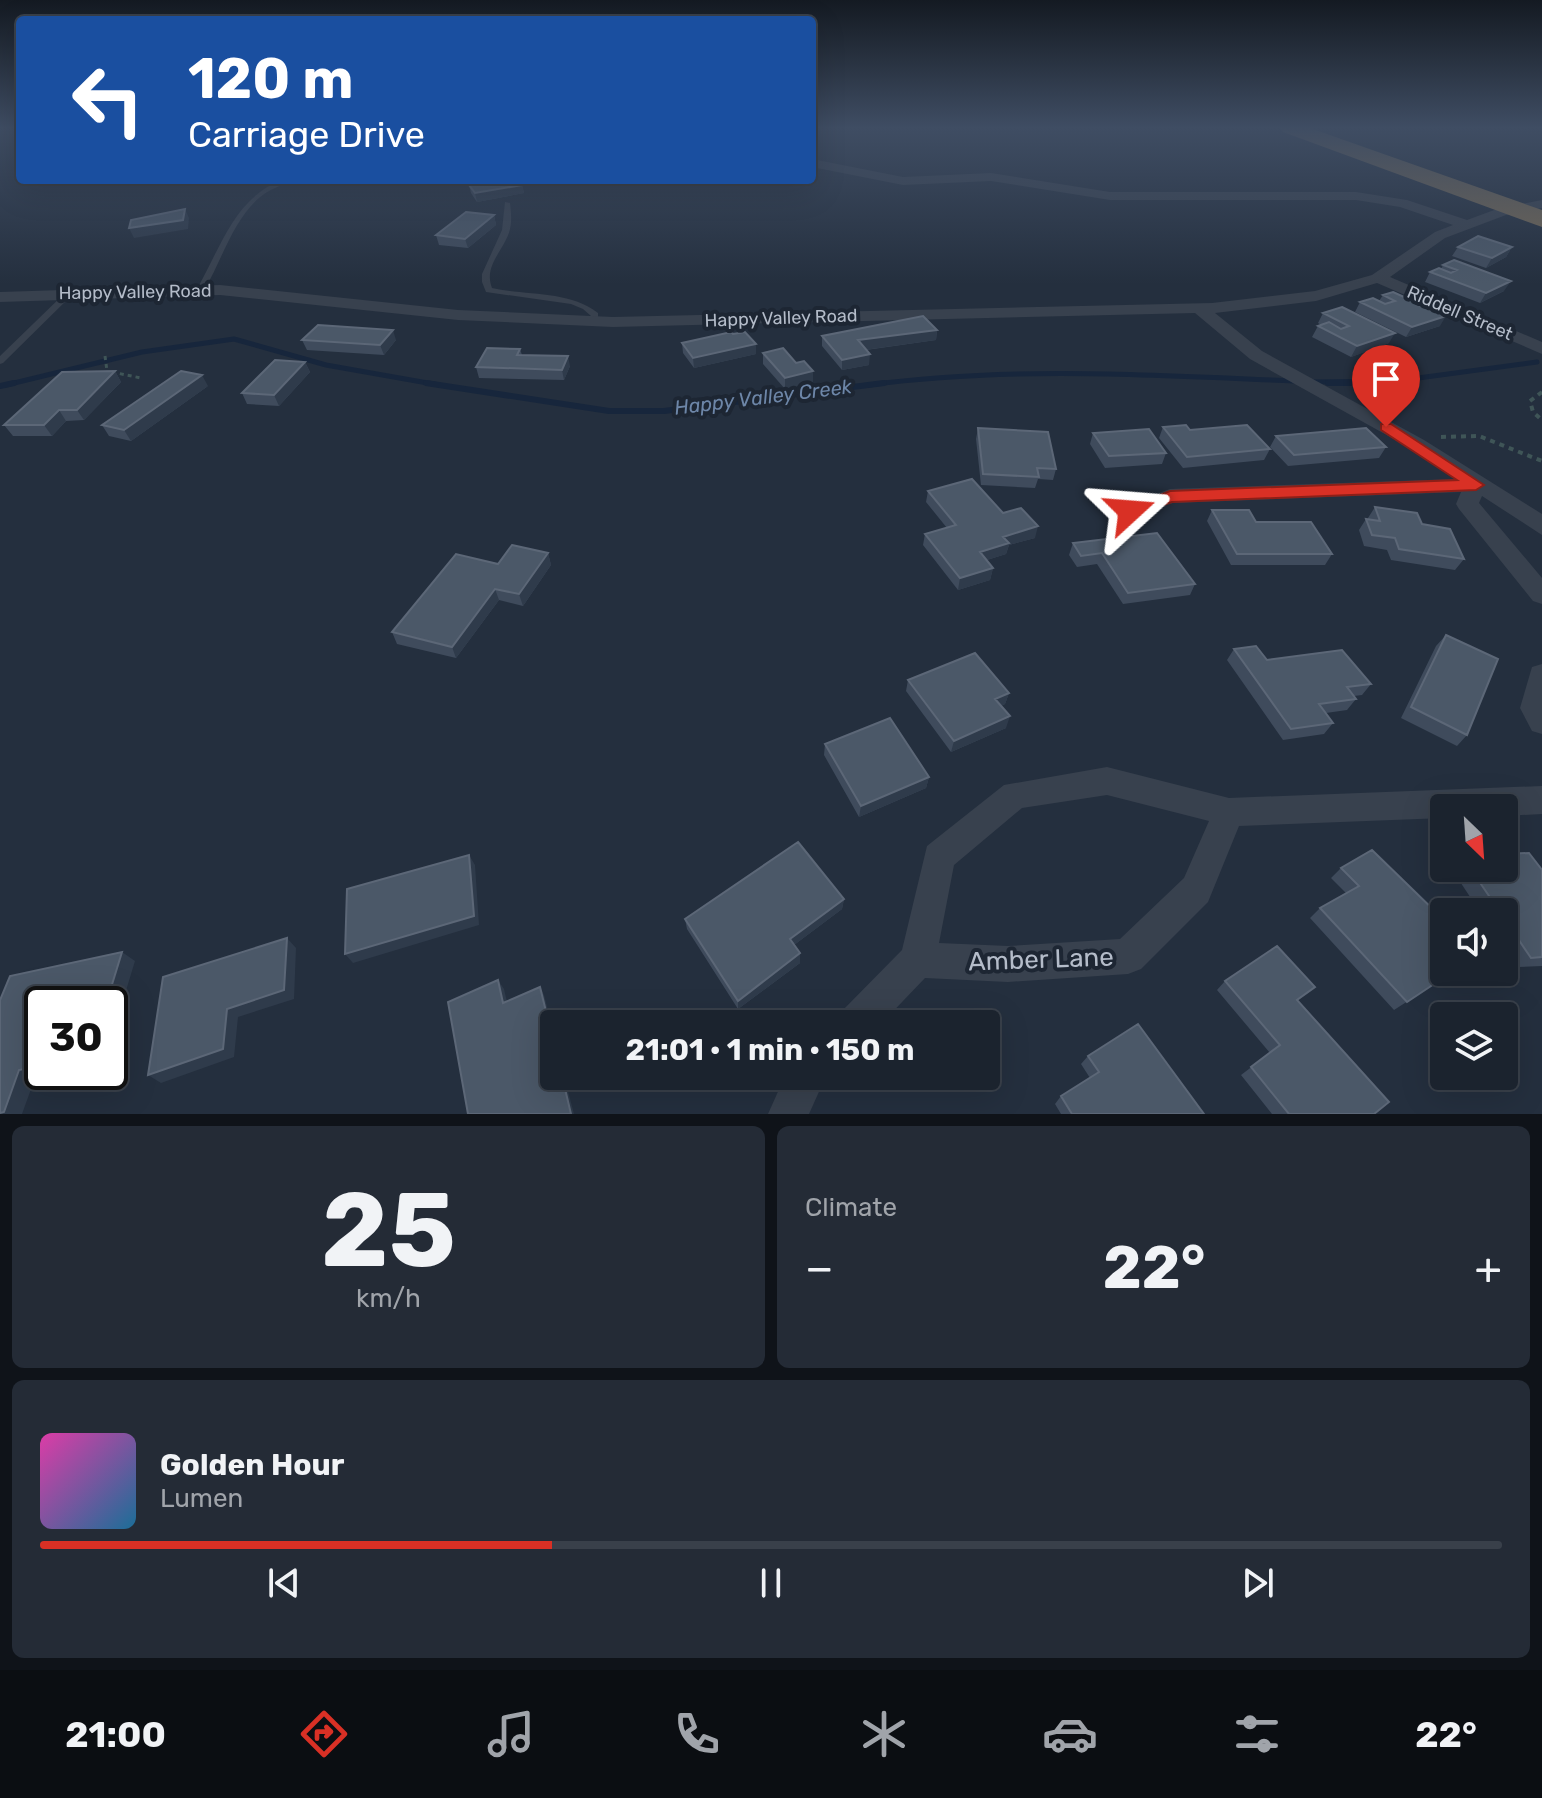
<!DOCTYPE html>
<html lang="en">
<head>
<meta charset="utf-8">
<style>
	:root { --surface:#1b232e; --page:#242b36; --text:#f1f3f6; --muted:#a0a4aa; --line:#39404a; --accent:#d93025 }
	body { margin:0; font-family:Rubik,sans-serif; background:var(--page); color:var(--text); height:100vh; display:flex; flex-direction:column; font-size:30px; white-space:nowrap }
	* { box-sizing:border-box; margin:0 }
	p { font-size:26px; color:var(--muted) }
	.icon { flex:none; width:44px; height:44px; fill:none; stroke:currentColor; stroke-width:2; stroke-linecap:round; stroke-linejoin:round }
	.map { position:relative; height:1114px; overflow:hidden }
	.side { display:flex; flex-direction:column; gap:12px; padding:12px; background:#0f1319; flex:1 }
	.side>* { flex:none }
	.guide { position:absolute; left:16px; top:16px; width:800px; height:168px; border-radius:8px; box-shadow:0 8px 32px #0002,0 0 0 2px var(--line); background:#1a4fa0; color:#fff; overflow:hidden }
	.needle { width:52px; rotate:155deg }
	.buttons { position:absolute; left:1430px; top:794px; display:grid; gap:16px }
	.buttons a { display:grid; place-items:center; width:88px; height:88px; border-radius:8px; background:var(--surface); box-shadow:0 8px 32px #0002,0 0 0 2px var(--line); font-size:40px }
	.speed { position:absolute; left:24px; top:986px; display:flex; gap:16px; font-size:40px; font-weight:700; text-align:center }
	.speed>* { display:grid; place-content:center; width:104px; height:104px; border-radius:50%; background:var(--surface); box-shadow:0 8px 32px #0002,0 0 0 2px var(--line); line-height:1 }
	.speed .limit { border:4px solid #111; border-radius:12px; background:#fff; color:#111 }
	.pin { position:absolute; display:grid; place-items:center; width:68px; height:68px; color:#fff; margin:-82px -34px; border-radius:50% 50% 50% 0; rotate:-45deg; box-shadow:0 0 8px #0007 }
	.pin .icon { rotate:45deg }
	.me { position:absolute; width:88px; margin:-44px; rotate:71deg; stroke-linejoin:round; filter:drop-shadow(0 0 6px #0008) }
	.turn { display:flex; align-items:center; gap:28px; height:168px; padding:0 40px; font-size:36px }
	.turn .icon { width:104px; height:104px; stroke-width:2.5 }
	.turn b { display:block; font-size:56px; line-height:68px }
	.big { font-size:60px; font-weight:700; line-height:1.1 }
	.side .card { flex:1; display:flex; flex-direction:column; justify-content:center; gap:12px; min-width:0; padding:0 28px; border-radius:12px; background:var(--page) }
	.side .dial { align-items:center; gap:0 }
	.dial b { font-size:104px; line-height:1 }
	.song { display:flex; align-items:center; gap:24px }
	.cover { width:96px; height:96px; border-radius:12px; background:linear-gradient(135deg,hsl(320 70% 55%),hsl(200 70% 35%)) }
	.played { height:8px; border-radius:4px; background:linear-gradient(90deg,var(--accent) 35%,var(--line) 35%) }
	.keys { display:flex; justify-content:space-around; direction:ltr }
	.heat { display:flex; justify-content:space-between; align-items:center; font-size:44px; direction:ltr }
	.side .tiles { flex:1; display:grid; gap:12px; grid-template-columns:1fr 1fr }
	.card:last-child { grid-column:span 2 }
	.trip { position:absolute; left:540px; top:1010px; width:460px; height:80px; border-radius:8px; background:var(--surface); box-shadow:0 8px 32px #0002,0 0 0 2px var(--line); font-weight:700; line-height:80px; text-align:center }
	.tabs { display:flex; height:128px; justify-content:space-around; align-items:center; background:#0b0e12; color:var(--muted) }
	.tabs .icon { width:56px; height:56px }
	.tabs .current { color:var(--accent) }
	.tabs b { font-size:36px; color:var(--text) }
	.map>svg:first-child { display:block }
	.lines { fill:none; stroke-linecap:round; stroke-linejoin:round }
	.stream-far1 { stroke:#17263c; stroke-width:5 }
	.stream { stroke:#17263c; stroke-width:6 }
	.path-far1 { stroke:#3f5557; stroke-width:3; stroke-dasharray:4 4; stroke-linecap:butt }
	.path { stroke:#3f5557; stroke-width:4; stroke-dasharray:5 5; stroke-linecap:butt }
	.service { fill:#38414e; fill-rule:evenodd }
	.minor { fill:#38414e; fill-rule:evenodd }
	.motorway { fill:#746855; fill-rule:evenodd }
	.wall { fill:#3f4b5c }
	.shaded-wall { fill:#2f3b4b }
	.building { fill:#4b5868; stroke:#5c6777; stroke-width:2 }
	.route { fill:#d93025; stroke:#8d1f18; stroke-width:2 }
	.labels { text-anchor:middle; stroke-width:8; stroke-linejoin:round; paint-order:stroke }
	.far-street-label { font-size:18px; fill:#b4bcc9; stroke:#1d2633 }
	.far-water-label { font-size:20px; font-style:italic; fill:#6d86a8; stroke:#1d2633 }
	.near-street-label { font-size:26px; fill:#b4bcc9; stroke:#1d2633 }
</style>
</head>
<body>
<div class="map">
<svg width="1542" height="1114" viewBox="0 0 1542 1114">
	<rect width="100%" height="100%" fill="#242f3e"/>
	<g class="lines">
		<path class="stream-far1" d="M 1311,382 L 1396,381 L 1537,362
			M 6,385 L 142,352 L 234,339 L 326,365 L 439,385
			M 869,385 C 1011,366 1152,375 1294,381"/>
		<path class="stream" d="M 426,383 L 609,411 L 664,411 L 884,383
			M 1328,383 L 1368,383
			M 0,386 L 14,383"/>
		<path class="path-far1" d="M 105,356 L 107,371
			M 112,372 L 141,378"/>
		<path class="path" d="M 1542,392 L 1530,401 L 1533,412 L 1542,420
			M 1441,437 L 1479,436 L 1542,461"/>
		<path class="service" d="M 283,180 L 292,180 C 281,186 269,189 259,198 C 233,221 222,259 205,289 L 198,291 L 197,289 C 220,249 235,196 283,180 Z
			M 505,202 L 510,203 C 511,211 512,221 510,229 C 505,250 483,265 492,288 C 528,296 568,290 598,313 L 598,323 L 592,323 L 591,316 L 583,309 L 571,304 L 486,292 L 482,282 L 482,274 L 502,230 Z
			M 67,291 L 74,293 L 3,363 L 0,364 L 0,356 Z"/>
		<path class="minor" d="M 812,159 L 903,177 L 991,173 L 1110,192 L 1356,192 L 1407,200 L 1467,220 L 1497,209 L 1542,200 L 1542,208 L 1506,215 L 1445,238 L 1390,277 L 1542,342 L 1542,354 L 1377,283 L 1316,301 L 1215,313 L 1262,351 L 1424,440 L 1542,514 L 1542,535 L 1482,496 L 1479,503 L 1542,578 L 1542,604 L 1533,601 L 1459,509 L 1456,504 L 1461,492 L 1173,503 L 1130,518 L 1122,516 L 1119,511 L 1122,506 L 1170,489 L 1456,479 L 1410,448 L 1250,359 L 1195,313 L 613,327 L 458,320 L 220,295 L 0,302 L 0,292 L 220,285 L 458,310 L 613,317 L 1212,303 L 1315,291 L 1372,275 L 1435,232 L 1453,225 L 1400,207 L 1356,200 L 1110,200 L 991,181 L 903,185 L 812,167 Z
			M 1542,664 L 1542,734 L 1532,731 L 1520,708 L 1532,667 Z
			M 1107,767 L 1229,798 L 1542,786 L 1542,814 L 1504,816 L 1504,808 L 1444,808 L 1444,818 L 1239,826 L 1208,902 L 1141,969 L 1128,974 L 1008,982 L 925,978 L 881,1024 L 836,1024 L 842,1011 L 902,950 L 927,846 L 1004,785 ZM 1107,795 L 1209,821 L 1184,878 L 1120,939 L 1008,946 L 939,943 L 954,865 L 1022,808 Z
			M 785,1076 L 826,1076 L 809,1114 L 768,1114 Z"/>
		<path class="motorway" d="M 1280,128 L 1310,128 L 1542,210 L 1542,227 L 1283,132 Z"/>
	</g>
	<path class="wall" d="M 469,185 L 522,185 L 524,193 L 477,202 L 471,193 Z
		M 494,215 L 496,225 L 468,248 L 439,245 L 436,235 Z
		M 1458,247 L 1512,247 L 1506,257 L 1486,268 L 1452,256 Z
		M 1443,265 L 1504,291 L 1480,303 L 1425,282 L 1430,272 L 1441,269 Z
		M 1393,292 L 1440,326 L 1406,337 L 1355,312 L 1360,302 L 1379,301 L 1383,295 Z
		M 1323,313 L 1389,343 L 1351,357 L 1312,337 L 1318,326 L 1321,325 L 1318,323 Z
		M 937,330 L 936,340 L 866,350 L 869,365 L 842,370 L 822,346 L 822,336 Z
		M 302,340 L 396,340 L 384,355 L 307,350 Z
		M 682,343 L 756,354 L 694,368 L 683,353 Z
		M 520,349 L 522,355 L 570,366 L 564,380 L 479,378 L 476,367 Z
		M 763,353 L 813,382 L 785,389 L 763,364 Z
		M 305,362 L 310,372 L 279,406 L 247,404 L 242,393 Z
		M 115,371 L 121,382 L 84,420 L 66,421 L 52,436 L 13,436 L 4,425 Z
		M 208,386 L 131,441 L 109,436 L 102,425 Z
		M 1163,427 L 1190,430 L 1270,449 L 1264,460 L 1183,468 L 1159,438 Z
		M 978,428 L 1056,469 L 1053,480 L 1038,479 L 1035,488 L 981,485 L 976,439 Z
		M 1093,433 L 1166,453 L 1162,464 L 1105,468 L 1090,444 Z
		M 1276,436 L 1386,447 L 1379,458 L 1288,466 L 1270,447 Z
		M 928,491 L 1003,513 L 1035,538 L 1009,545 L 1006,554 L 987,560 L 993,568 L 990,580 L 958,590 L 923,545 L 925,534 L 947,528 L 926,502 Z
		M 1375,507 L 1422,524 L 1464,559 L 1455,570 L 1391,560 L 1387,550 L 1364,546 L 1359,530 L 1366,519 L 1368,519 L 1368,518 Z
		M 1212,510 L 1256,522 L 1332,554 L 1325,565 L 1231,565 L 1207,521 Z
		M 1073,543 L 1195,584 L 1190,595 L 1123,604 L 1097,564 L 1077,567 L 1069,555 Z
		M 548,553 L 551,565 L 523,606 L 499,600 L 456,658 L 397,644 L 392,632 L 498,564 Z
		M 1446,635 L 1467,735 L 1457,746 L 1401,718 L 1436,646 Z
		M 1234,649 L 1267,660 L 1371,684 L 1362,695 L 1354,696 L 1356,699 L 1347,710 L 1326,713 L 1333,723 L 1324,734 L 1283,740 L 1227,660 Z
		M 908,680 L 1009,693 L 1005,704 L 1001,706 L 1006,728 L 951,752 L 906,691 Z
		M 825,744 L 929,777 L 926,788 L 859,817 L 824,755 Z
		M 1341,868 L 1453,972 L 1394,1010 L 1310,918 L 1320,908 L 1346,893 L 1331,878 Z
		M 1451,868 L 1542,870 L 1542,966 L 1517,967 L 1504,948 L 1504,912 L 1480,912 Z
		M 844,899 L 842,909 L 794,945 L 800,953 L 800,963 L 738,1009 L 687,929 L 685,919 Z
		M 1225,981 L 1298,1001 L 1374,1114 L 1272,1114 L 1241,1075 L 1270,1053 L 1217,990 Z
		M 1088,1056 L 1204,1114 L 1061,1114 L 1055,1104 L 1061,1096 L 1090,1078 L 1081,1064 Z"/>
	<path class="shaded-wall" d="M 522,185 L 524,193 L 477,202 L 475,193 Z
		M 185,209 L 189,218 L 188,229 L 134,238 L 129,228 Z
		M 494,215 L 496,225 L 468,248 L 465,239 Z
		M 1512,247 L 1506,257 L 1486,268 L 1492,258 Z
		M 1511,281 L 1504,291 L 1480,303 L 1486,293 Z
		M 1446,316 L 1440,326 L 1406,337 L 1412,327 Z
		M 393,330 L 396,340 L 384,355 L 380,345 Z
		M 937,330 L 936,340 L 857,351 L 858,340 Z
		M 1395,333 L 1389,343 L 1351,357 L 1357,346 Z
		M 756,344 L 756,354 L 694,368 L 693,358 Z
		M 870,354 L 869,365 L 842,370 L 842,360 Z
		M 568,356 L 570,366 L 564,380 L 562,370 Z
		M 305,362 L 310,372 L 279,406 L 274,395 Z
		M 115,371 L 121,382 L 84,420 L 77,410 Z
		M 813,371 L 813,382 L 785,389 L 785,378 Z
		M 202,375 L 208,386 L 131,441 L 124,430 Z
		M 59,410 L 66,421 L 52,436 L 44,425 Z
		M 1038,526 L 1035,538 L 1009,545 L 1006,554 L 977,563 L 980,552 L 1003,537 Z
		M 548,553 L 551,565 L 523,606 L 519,594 Z
		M 993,568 L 990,580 L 958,590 L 960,578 Z
		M 495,589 L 499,600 L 456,658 L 452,647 Z
		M 1009,693 L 1005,704 L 992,710 L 995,699 Z
		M 1010,716 L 1006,728 L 951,752 L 954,741 Z
		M 929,777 L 926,788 L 859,817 L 861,806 Z
		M 469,855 L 475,865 L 479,925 L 353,963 L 345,954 Z
		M 844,899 L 842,909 L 790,948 L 790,939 Z
		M 287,938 L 296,948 L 294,999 L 238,1017 L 234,1057 L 161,1083 L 148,1075 Z
		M 122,952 L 135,961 L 110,1043 L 110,1004 L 106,1004 Z
		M 800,953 L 800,963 L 738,1009 L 738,1001 Z
		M 498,980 L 504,989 L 509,1011 L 503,1003 Z
		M 540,987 L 544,995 L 554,1034 L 554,1044 Z
		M 42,1065 L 42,1072 L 59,1072 L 35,1078 L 22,1114 L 0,1114 L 19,1070 Z
		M 562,1076 L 564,1076 L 574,1114 L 571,1114 Z"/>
	<path class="building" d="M 495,180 L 519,180 L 522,185 L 475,193 L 469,185 Z
		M 185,209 L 183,220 L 129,228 L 131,220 Z
		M 466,212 L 494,215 L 465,239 L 436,235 Z
		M 1478,236 L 1512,247 L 1492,258 L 1458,247 Z
		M 1454,260 L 1511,281 L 1486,293 L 1430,272 L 1439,268 L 1451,273 L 1457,270 L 1443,265 Z
		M 1393,292 L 1446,316 L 1412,327 L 1360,302 L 1373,298 L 1385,304 L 1395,301 L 1383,295 Z
		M 1342,307 L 1395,333 L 1357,346 L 1318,326 L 1329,322 L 1341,329 L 1349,326 L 1323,313 Z
		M 923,316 L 937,330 L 858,340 L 870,354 L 842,360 L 822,336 Z
		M 318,325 L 393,330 L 380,345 L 302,340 Z
		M 731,332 L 733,334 L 745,332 L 756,344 L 693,358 L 682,343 Z
		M 487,348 L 520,349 L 517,355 L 568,356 L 562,370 L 476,367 Z
		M 783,348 L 796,363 L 804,361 L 813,371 L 785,378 L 763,353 Z
		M 275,360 L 305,362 L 274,395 L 242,393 Z
		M 115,371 L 77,410 L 59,410 L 44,425 L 4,425 L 62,372 Z
		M 181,371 L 202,375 L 124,430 L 102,425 Z
		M 1186,425 L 1190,430 L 1247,425 L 1270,449 L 1187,457 L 1163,427 Z
		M 978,428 L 1048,432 L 1056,469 L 1037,468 L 1039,477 L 983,474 Z
		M 1366,428 L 1386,447 L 1294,455 L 1276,436 Z
		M 1149,429 L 1166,453 L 1109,456 L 1093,433 Z
		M 972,479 L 1003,513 L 1021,508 L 1038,526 L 1003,537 L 1009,543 L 980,552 L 993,568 L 960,578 L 925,534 L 956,525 L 928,491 Z
		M 1375,507 L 1417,513 L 1422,524 L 1450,529 L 1464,559 L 1399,549 L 1395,538 L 1372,535 L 1366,519 L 1380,521 Z
		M 1212,510 L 1249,510 L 1256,522 L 1311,522 L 1332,554 L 1237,554 Z
		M 1157,533 L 1195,584 L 1128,593 L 1102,553 L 1081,556 L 1073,543 Z
		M 512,545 L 548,553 L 519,594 L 495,589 L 452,647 L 392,632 L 456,554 L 498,564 Z
		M 1446,635 L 1498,659 L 1467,735 L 1411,707 Z
		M 1256,646 L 1267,660 L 1342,650 L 1371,684 L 1347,687 L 1356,699 L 1319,704 L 1333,723 L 1291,729 L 1234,649 Z
		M 975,653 L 1009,693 L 995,699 L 1010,716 L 954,741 L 908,680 Z
		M 890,718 L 929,777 L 861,806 L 825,744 Z
		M 798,842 L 844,899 L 790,939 L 800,953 L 738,1001 L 685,919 Z
		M 1372,850 L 1444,920 L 1444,972 L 1452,972 L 1407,1002 L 1320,908 L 1359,886 L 1341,868 Z
		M 1529,853 L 1542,870 L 1542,957 L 1531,958 L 1504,918 L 1504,912 L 1500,912 L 1470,868 L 1504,868 L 1504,854 Z
		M 469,855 L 474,916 L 345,954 L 347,889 Z
		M 287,938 L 284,990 L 227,1009 L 223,1049 L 148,1075 L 163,977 Z
		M 1277,946 L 1315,987 L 1297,1000 L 1389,1102 L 1374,1114 L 1289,1114 L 1251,1067 L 1280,1045 L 1225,981 Z
		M 122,952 L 106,1004 L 42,1004 L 42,1065 L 19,1070 L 4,1112 L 0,1113 L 0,1000 L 10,976 Z
		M 498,980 L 503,1003 L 540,987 L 554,1044 L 554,1076 L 562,1076 L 571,1114 L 468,1114 L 448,1002 Z
		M 1138,1024 L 1204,1114 L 1072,1114 L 1061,1096 L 1099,1072 L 1088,1056 Z"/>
	<linearGradient id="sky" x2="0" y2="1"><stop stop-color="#141a22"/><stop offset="0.45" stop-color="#3f4d63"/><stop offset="1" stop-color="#3f4d63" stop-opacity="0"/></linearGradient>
	<rect width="1542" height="284" fill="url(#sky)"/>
	<path class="route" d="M 1381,424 L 1391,424 L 1484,485 L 1476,490 L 1172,502 L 1130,516 L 1121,511 L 1170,491 L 1457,480 L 1381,430 Z"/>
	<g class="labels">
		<g class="far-street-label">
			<text transform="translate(135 292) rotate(-1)" y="6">Happy Valley Road</text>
			<text transform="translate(1460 313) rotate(23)" y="6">Riddell Street</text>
			<text transform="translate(781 318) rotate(-2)" y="6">Happy Valley Road</text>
		</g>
		<g class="far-water-label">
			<text transform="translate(763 397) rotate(-7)" y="7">Happy Valley Creek</text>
		</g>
		<g class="near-street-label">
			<text transform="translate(1041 959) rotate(-2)" y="9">Amber Lane</text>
		</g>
	</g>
</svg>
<div class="buttons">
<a><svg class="needle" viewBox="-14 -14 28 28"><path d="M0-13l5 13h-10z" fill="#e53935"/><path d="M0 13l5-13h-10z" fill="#a0a4aa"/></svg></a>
<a><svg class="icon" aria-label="sound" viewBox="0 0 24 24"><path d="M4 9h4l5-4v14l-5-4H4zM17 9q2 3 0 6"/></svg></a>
<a><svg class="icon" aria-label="layers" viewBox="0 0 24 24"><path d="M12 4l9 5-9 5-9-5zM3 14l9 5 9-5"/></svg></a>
</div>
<div class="speed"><div class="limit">30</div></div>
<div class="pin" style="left:1386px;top:427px;background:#d93025"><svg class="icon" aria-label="arrive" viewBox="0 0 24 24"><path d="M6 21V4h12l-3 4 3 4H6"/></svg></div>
<svg class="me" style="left:1130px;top:511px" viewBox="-20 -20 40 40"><path d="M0-17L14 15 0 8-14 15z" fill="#d93025" stroke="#fff" stroke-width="4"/></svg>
<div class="trip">21:01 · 1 min · 150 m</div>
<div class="guide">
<div class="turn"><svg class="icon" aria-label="left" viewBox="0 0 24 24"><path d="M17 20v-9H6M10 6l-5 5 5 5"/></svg><div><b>120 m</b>Carriage Drive</div></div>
</div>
</div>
<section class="side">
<div class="tiles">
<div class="card dial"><b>25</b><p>km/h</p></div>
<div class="card"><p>Climate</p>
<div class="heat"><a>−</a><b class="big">22°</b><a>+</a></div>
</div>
<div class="card">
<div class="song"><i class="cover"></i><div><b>Golden Hour</b><p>Lumen</p></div></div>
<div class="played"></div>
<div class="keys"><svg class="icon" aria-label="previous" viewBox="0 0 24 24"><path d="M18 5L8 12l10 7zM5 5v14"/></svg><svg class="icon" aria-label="pause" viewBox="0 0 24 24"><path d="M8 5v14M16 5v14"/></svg><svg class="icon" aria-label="next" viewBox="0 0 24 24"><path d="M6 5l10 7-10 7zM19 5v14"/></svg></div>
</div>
</div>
</section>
<nav class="tabs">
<b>21:00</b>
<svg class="icon current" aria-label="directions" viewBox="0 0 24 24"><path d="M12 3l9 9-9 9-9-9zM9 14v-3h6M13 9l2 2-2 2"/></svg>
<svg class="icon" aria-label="music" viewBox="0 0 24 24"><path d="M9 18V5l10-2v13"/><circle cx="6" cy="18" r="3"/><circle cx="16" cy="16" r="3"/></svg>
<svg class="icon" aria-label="phone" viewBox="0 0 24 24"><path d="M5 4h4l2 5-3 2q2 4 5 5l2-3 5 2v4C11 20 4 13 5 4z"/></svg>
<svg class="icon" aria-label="climate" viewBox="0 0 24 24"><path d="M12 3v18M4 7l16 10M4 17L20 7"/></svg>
<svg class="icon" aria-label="car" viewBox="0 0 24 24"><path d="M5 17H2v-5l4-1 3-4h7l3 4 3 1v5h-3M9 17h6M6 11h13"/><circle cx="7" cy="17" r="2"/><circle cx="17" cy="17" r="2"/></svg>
<svg class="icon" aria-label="filters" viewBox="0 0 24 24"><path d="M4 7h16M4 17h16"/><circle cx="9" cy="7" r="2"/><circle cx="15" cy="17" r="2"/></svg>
<b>22°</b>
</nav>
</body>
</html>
